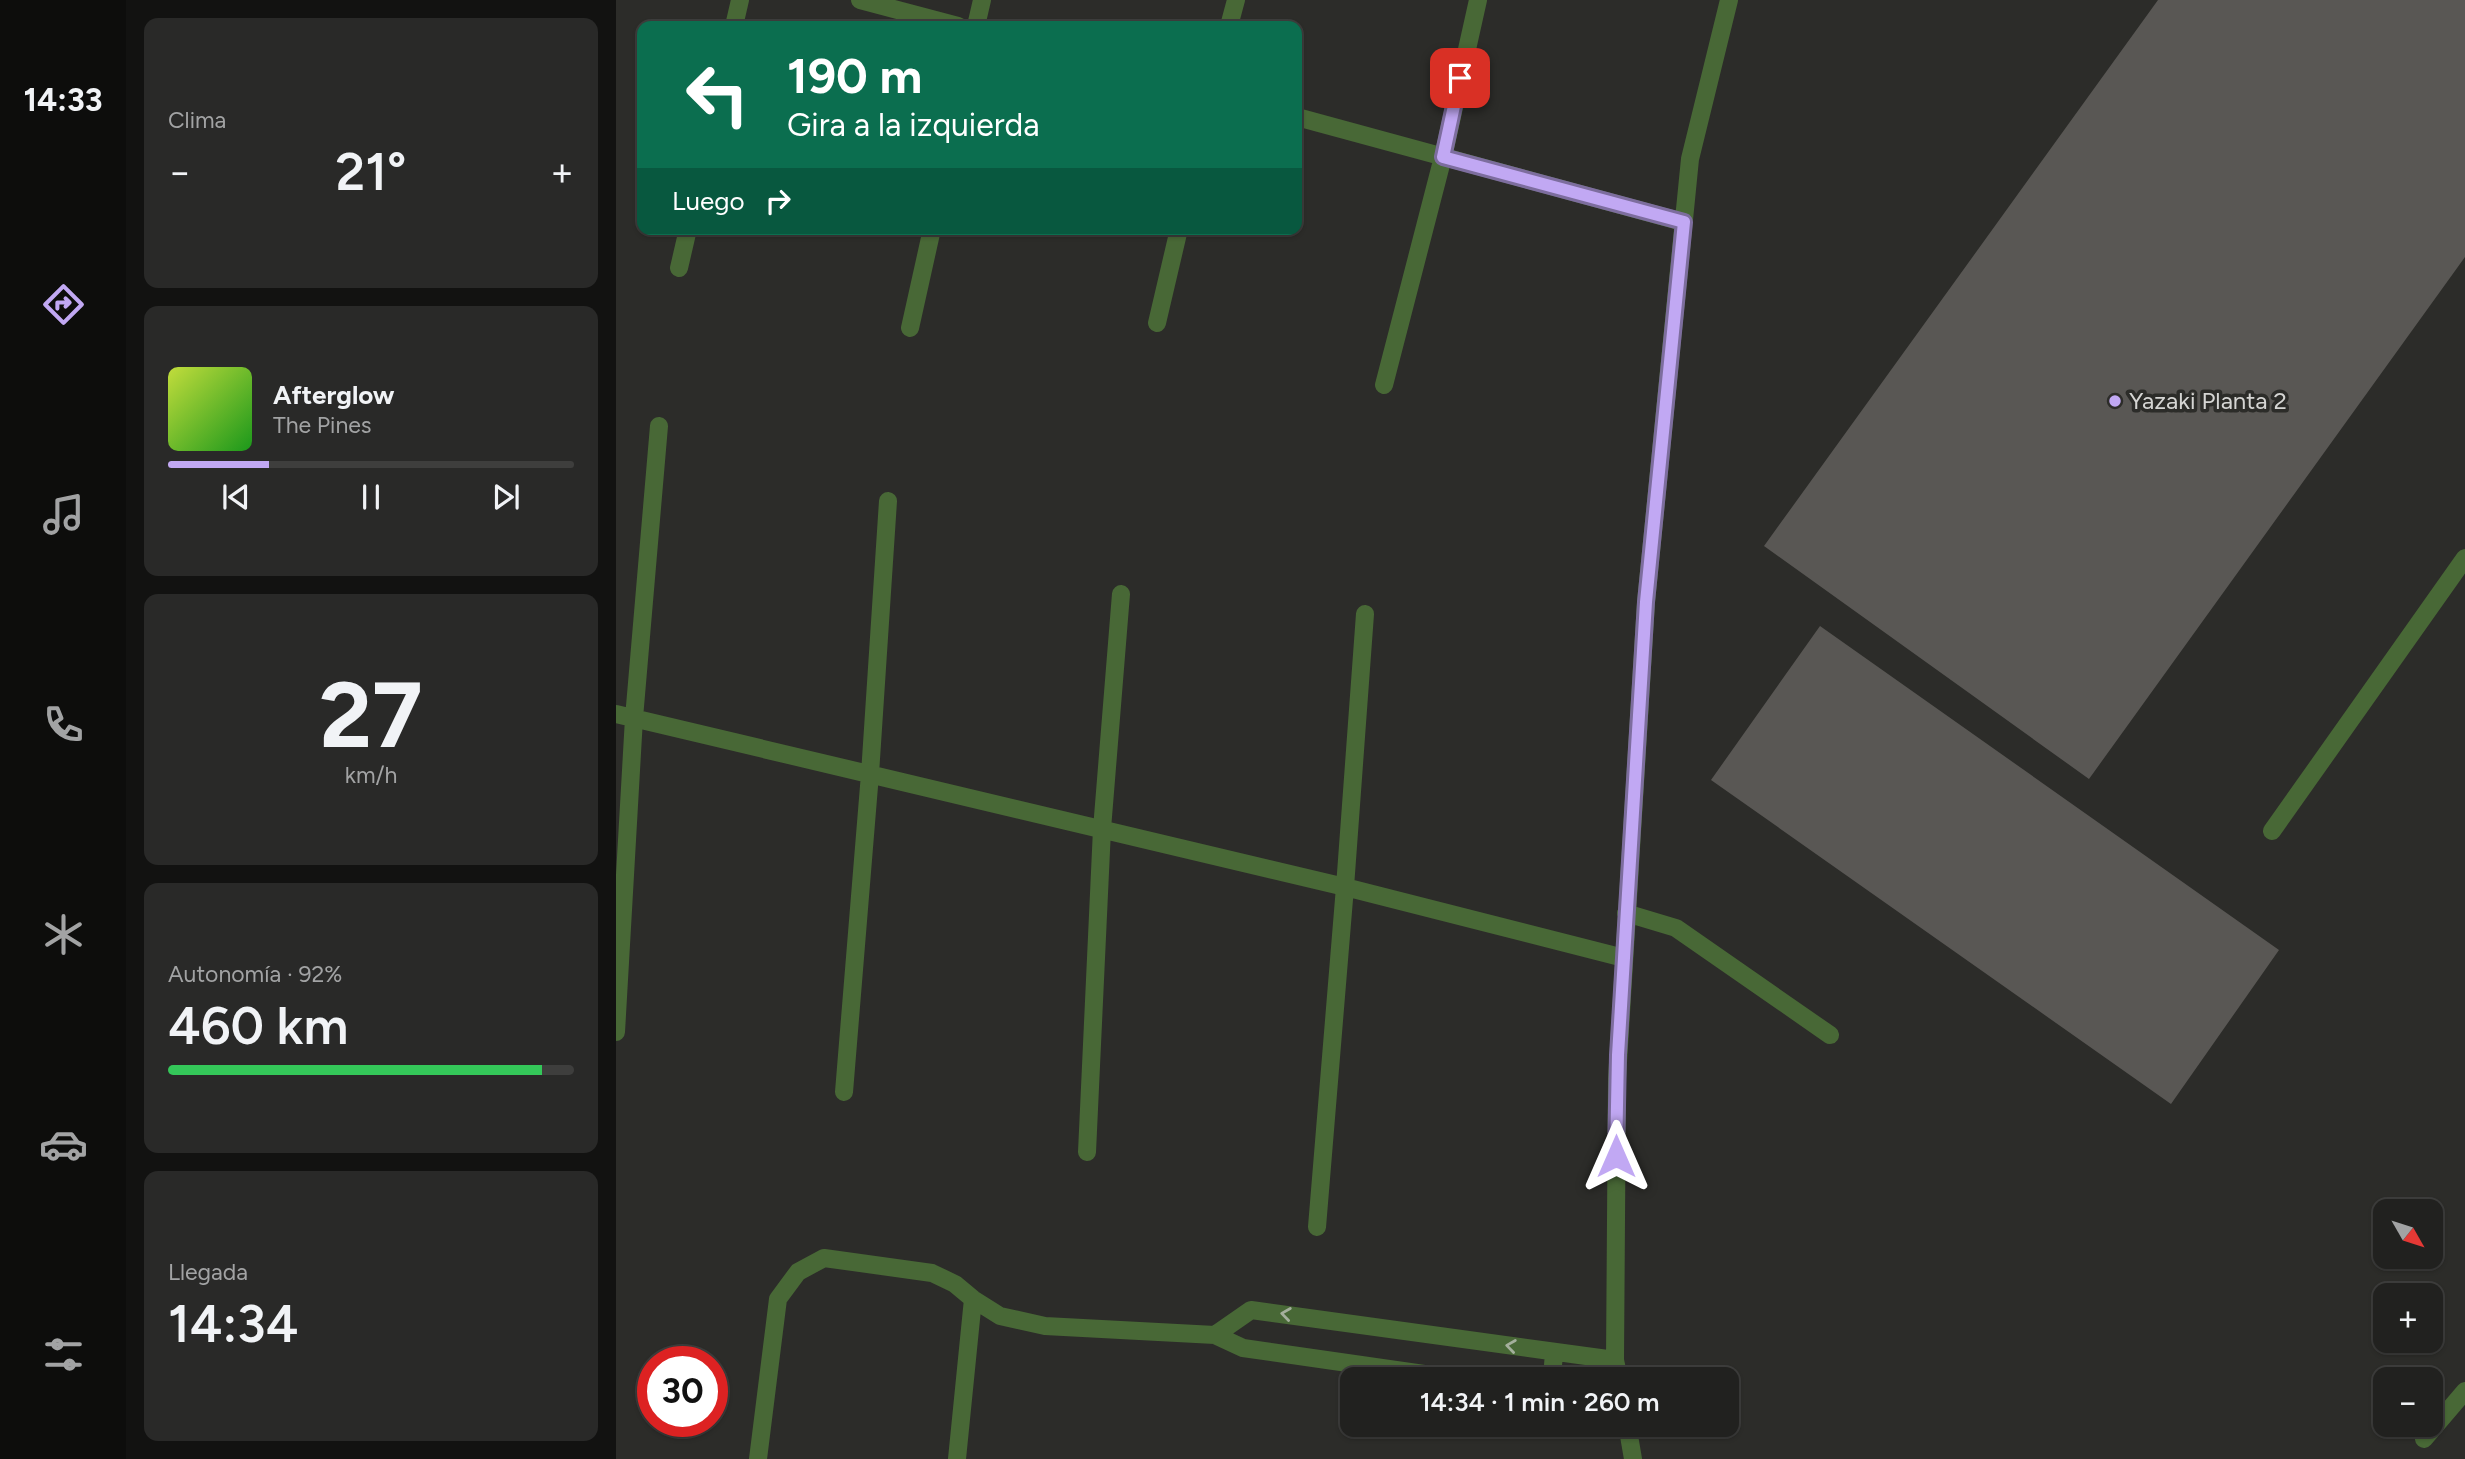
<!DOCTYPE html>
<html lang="es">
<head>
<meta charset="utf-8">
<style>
	:root { --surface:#21211f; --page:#292928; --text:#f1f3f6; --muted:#a2a3a4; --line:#3e3e3d; --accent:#c1a8f3 }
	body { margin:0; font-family:Figtree,sans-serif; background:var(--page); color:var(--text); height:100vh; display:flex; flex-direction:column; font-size:26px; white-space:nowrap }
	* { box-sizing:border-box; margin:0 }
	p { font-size:23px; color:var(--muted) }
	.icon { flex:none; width:38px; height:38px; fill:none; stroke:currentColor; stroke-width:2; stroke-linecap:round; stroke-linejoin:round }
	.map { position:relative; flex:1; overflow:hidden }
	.drawer { display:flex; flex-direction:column; gap:18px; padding:18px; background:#121211; width:490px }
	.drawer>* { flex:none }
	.hud { position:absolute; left:21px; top:21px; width:665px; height:214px; border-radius:14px; box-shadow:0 2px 5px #0004,0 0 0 2px var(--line); background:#0b6e4f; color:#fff; overflow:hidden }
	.needle { width:46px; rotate:129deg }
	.tools { position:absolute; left:1757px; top:1199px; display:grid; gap:14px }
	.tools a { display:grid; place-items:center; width:70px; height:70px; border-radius:14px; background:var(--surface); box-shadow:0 2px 5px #0004,0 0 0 2px var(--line); font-size:35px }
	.speed { position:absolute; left:21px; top:1346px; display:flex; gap:14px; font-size:35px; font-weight:700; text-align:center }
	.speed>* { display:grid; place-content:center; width:91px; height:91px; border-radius:50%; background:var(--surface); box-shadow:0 2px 5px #0004,0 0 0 2px var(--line); line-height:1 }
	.speed .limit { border:10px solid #d22; background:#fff; color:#111 }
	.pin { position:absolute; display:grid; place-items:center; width:60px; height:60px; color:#fff; margin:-30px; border-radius:14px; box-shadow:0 4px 10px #0006 }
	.me { position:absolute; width:77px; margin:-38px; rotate:0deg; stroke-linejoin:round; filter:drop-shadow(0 0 5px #0008) }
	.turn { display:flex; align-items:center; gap:24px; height:147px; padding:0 35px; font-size:32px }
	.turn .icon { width:91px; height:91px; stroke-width:2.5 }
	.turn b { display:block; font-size:49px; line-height:60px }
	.then { display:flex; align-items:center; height:66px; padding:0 35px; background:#0003; gap:14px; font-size:26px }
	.big { font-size:52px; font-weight:600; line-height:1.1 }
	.drawer .tile { flex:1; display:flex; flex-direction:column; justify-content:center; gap:10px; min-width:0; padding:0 24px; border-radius:14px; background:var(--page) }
	.drawer .dial { align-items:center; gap:0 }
	.dial b { font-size:91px; line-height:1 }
	.song { display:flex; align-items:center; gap:21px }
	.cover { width:84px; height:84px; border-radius:10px; background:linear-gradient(135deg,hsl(70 70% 55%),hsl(120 70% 35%)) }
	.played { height:7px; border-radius:4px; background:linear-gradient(90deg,var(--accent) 25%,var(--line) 25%) }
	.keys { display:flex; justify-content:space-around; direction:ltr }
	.heat { display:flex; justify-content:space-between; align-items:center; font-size:38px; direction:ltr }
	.charge { height:10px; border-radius:5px; background:linear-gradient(90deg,#34c759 92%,var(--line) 0) }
	.trip { position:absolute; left:724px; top:1367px; width:399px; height:70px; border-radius:14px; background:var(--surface); box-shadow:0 2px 5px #0004,0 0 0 2px var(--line); font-weight:600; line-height:70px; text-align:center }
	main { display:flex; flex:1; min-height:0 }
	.tab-bar { display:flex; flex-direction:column; width:126px; justify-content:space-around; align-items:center; background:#0d0d0c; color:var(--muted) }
	.tab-bar .icon { width:49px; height:49px }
	.tab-bar .current { color:var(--accent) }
	.tab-bar b { font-size:32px; color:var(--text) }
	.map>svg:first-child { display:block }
	.building { fill:#595754 }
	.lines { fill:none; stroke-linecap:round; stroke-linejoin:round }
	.minor { stroke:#486836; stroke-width:18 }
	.oneway { stroke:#a4af9c }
	.route-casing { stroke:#7d6d9e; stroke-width:18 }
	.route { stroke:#c1a8f3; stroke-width:12 }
	.poi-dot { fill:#c1a8f3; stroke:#2c2c29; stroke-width:2.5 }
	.labels { text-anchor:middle; stroke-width:7; stroke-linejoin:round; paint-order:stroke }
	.poi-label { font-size:24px; fill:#d5d5d3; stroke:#2c2c29; text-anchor:start }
</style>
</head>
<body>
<main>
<nav class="tab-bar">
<b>14:33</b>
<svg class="icon current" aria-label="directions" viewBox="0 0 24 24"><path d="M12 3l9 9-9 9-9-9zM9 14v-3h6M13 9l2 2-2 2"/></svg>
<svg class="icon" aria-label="music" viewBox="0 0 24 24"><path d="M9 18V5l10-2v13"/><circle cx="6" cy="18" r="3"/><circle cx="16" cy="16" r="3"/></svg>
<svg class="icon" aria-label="phone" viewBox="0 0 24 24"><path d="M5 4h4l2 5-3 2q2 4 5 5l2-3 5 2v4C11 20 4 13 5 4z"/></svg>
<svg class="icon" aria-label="climate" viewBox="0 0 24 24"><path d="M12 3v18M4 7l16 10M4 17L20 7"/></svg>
<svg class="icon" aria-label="car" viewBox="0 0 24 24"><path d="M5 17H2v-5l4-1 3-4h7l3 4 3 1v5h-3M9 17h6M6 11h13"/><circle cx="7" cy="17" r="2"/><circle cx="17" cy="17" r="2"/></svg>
<svg class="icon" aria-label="filters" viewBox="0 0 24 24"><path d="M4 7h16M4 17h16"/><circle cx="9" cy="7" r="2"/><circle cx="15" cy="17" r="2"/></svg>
</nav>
<section class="drawer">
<div class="tile"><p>Clima</p>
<div class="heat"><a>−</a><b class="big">21°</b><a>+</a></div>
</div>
<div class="tile">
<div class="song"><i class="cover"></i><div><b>Afterglow</b><p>The Pines</p></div></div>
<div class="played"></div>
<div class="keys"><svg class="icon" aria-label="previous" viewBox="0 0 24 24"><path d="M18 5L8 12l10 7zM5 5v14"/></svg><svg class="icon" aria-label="pause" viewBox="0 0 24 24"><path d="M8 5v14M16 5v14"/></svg><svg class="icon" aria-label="next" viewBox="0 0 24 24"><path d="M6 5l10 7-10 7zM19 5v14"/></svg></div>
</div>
<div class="tile dial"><b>27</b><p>km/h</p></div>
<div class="tile"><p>Autonomía · 92%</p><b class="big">460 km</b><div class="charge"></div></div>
<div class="tile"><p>Llegada</p><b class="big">14:34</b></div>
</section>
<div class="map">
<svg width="1849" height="1459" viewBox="0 0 1849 1459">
	<rect width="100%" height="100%" fill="#2c2c29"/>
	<path class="building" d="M 1542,0 L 1849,0 L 1849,257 L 1473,779 L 1148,546 Z
		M 1204,626 L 1663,950 L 1555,1104 L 1095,780 Z"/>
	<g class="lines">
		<path class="minor" d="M 244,0 L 342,26
			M 118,26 L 124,0
			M 360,26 L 366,0
			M 613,26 L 620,0
			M 681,117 L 1067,222
			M 63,268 L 72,229
			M 541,323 L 563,229
			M 294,328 L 316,229
			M 768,385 L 827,157 L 862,0
			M 0,714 L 729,887 L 1008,958
			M 1656,831 L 1849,558
			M 1010,913 L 1060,928 L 1214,1035
			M 0,1032 L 18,718 L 43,426
			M 228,1092 L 254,774 L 272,501
			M 471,1152 L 486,829 L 505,594
			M 701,1227 L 729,887 L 749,614
			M 599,1335 L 635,1310 L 999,1360
			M 936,1379 L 938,1352
			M 1003,1379 L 999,1360 L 1001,1079 L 1030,602 L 1074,159 L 1113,0
			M 1011,1424 L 1017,1459
			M 1808,1439 L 1849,1391
			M 142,1459 L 162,1299 L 182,1272 L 208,1258 L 316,1273 L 339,1284 L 357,1299 L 384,1316 L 429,1326 L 599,1335 L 627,1348 L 843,1379
			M 341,1459 L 357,1299"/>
	</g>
	<defs><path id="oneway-chevron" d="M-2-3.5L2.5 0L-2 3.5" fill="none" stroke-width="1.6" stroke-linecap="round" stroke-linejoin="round" transform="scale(1.75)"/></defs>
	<g class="oneway">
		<use href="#oneway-chevron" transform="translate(670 1314) rotate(-172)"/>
		<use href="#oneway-chevron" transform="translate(895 1346) rotate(-172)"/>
	</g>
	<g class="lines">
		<g class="route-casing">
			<path id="route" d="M 844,78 L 827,157 L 1068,222 L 1030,602 L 1002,1055 L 1000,1156"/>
		</g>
		<use href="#route" class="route"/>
	</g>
	<circle class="poi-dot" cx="1499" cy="401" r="7"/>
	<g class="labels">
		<g class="poi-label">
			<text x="1513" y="409">Yazaki Planta 2</text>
		</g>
	</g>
</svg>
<div class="tools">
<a><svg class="needle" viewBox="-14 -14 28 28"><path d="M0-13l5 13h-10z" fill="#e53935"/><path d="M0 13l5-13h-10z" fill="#a2a3a4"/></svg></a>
<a>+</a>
<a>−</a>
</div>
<div class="speed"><div class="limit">30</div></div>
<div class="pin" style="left:844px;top:78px;background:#d93025"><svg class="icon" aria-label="arrive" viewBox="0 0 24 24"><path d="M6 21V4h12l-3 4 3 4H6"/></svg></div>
<svg class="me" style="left:1000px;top:1156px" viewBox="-20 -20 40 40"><path d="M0-17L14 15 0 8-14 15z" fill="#c1a8f3" stroke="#fff" stroke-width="4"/></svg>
<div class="trip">14:34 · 1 min · 260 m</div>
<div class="hud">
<div class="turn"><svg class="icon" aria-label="left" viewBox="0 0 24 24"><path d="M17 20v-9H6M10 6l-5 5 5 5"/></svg><div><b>190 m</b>Gira a la izquierda</div></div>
<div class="then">Luego<svg class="icon" aria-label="right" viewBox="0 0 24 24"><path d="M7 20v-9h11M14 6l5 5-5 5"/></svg></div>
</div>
</div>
</main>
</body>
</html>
